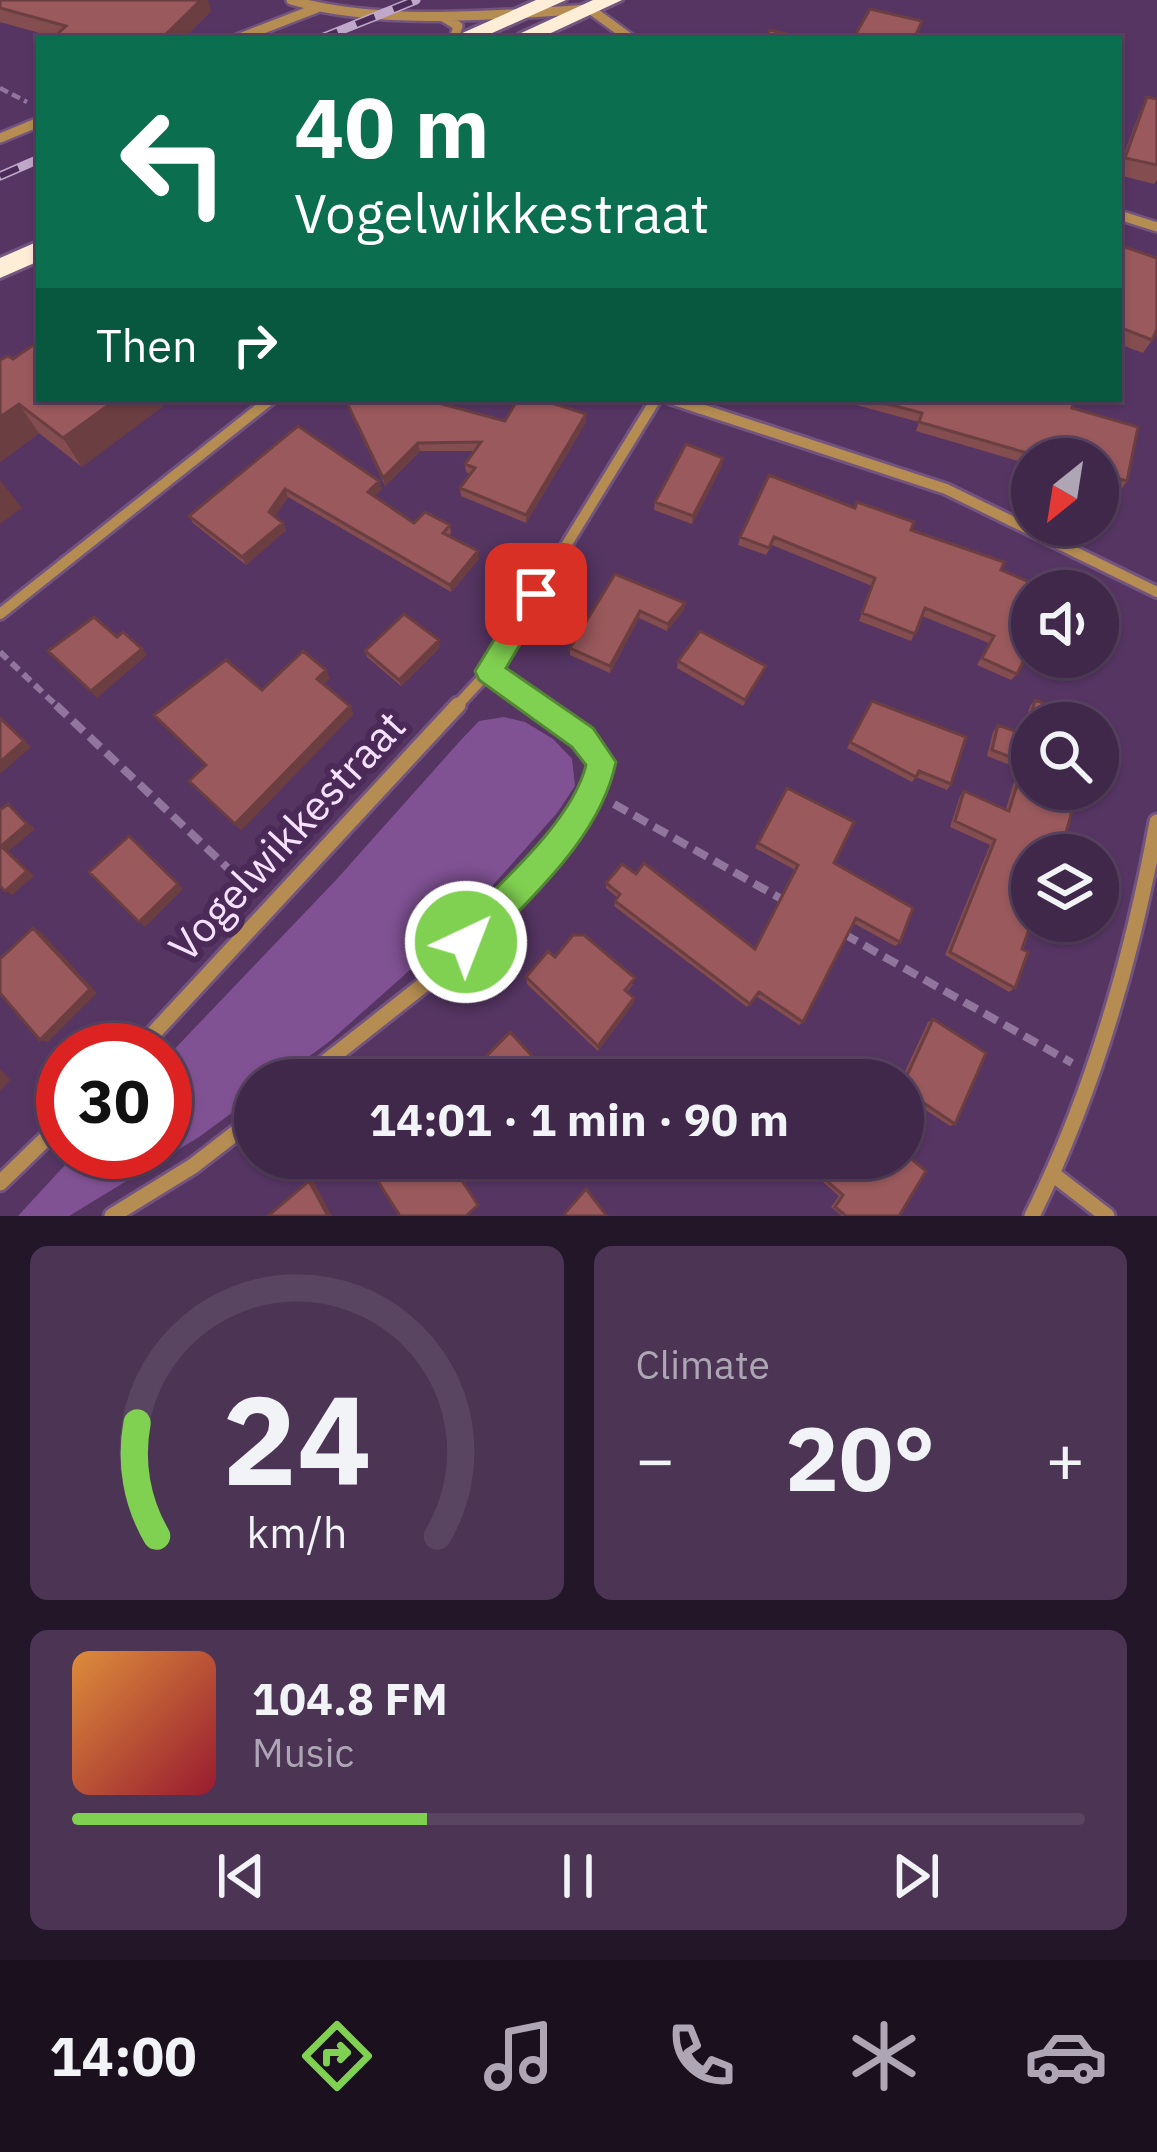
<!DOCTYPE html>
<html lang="en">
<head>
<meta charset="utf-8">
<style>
	:root { --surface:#40284a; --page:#4b3454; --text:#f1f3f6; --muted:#aea6b5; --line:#594462; --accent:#80d051 }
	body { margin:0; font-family:"IBM Plex Sans",sans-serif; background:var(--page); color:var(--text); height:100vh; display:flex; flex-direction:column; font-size:45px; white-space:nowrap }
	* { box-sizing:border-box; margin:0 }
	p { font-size:39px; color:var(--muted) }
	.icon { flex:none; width:66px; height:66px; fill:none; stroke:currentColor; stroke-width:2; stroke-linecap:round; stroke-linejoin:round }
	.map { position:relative; height:1216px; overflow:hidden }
	.drawer { display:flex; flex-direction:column; gap:30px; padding:30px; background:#231629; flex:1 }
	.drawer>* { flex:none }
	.hud { position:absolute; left:36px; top:36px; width:1086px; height:366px; border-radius:0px; box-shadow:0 3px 9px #0004,0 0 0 3px var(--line); background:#0b6e4f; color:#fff; overflow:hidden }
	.needle { width:78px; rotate:210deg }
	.buttons { position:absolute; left:1011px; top:438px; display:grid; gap:24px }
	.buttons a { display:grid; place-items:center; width:108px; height:108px; border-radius:50%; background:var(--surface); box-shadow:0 3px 9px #0004,0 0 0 3px var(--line); font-size:60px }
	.speed { position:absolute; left:36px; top:1023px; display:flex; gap:24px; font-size:60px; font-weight:700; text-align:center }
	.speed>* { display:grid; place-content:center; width:156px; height:156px; border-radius:50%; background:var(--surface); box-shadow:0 3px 9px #0004,0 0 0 3px var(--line); line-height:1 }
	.speed .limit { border:18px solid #d22; background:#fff; color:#111 }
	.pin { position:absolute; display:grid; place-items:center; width:102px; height:102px; color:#fff; margin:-51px; border-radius:24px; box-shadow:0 6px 18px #0006 }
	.me { position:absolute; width:132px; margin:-66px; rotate:43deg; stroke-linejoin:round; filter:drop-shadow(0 0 9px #0008) }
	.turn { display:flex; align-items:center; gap:42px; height:252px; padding:0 60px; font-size:54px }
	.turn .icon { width:156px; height:156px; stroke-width:2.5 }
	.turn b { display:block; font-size:84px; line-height:102px }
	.then { display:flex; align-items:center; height:114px; padding:0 60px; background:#0003; gap:24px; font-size:45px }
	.big { font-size:90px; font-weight:700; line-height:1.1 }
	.drawer .tile { flex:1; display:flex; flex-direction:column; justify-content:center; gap:18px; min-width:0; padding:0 42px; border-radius:18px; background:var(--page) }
	.drawer .dial { align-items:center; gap:0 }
	.dial svg { height:312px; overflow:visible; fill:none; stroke:var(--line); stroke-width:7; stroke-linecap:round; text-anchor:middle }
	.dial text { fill:var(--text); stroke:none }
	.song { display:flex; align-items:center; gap:36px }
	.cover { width:144px; height:144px; border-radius:18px; background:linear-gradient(135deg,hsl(30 70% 55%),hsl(350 70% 35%)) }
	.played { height:12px; border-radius:6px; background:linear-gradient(90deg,var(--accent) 35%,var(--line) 35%) }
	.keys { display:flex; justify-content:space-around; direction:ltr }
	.heat { display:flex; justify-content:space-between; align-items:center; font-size:66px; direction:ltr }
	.drawer .tiles { flex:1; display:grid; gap:30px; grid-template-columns:1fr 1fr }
	.tile:last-child { grid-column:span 2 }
	.trip { position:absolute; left:234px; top:1059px; width:690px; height:120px; border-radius:60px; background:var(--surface); box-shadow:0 3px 9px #0004,0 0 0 3px var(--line); font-weight:700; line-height:120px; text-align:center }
	.tab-bar { display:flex; height:192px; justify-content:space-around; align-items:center; background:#1a101e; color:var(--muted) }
	.tab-bar .icon { width:84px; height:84px }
	.tab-bar .on { color:var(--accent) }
	.tab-bar b { font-size:54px; color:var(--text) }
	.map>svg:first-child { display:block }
	.green { fill:#805293 }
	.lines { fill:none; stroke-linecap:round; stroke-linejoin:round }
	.minor-far2-casing { stroke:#73547f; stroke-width:14 }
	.minor-far1-casing { stroke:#73547f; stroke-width:16 }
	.minor-casing { stroke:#73547f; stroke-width:21 }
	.trunk-casing { stroke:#73547f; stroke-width:6 }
	.path-far2 { stroke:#91759c; stroke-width:4.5; stroke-dasharray:9 4.5; stroke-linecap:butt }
	.path-far1 { stroke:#91759c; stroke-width:6; stroke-dasharray:10 6; stroke-linecap:butt }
	.path { stroke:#91759c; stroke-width:8; stroke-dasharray:15 8; stroke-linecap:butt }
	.minor-far2 { stroke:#b58d52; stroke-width:9 }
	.minor-far1 { stroke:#b58d52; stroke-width:10 }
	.minor { stroke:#b58d52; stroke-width:15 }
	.trunk { fill:#feeed8; fill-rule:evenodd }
	.rail-casing { stroke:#c0a8ca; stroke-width:9 }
	.rail { stroke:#4b2a57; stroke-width:6; stroke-dasharray:20; stroke-linecap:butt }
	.wall { fill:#844d50 }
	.shaded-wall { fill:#6b3e41 }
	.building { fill:#99595d; stroke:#6b3e41; stroke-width:3 }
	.route { fill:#80d051; stroke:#538735; stroke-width:3 }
	.labels { text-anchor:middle; stroke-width:12; stroke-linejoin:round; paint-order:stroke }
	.street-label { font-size:42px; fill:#f5e1fd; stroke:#4b2a57 }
</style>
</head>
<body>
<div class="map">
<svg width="1157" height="1216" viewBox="0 0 1157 1216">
	<rect width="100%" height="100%" fill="#563563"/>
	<path class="green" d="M 504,717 L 525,722 L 553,739 L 572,759 L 575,786 L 557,813 L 446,938 L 330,1041 L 277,1080 L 255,1080 L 255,1096 L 199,1137 L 69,1216 L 18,1216 L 77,1152 L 165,1152 L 165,1059 L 336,880 L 460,741 L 479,721 Z"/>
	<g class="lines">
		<g class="minor-far2-casing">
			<path id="minor-far2" d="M 291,0 C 379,26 499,15 590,9 L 631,39
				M 443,17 L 458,26 L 454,39
				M 237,39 L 317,8
				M 0,138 L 39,122
				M 1119,215 L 1157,227"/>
		</g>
		<g class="minor-far1-casing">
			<path id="minor-far1" d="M 671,399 L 946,489 L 1157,592
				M 0,614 L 271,399
				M 489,671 L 541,708
				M 455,708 L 489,671 L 656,399"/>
		</g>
		<g class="minor-casing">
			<path id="minor" d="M 138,1050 L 458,705
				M 303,1080 L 436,975 L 558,843 L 594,793 L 601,762 L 582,737 L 537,705
				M 1054,1175 L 1107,1216
				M 0,1183 L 63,1122
				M 112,1216 L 193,1166 L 255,1118
				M 1032,1216 C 1094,1091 1132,959 1157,822"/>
		</g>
		<g class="trunk-casing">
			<path id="trunk" d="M 536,0 L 566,0 L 479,39 L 449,39 Z
				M 593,0 L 622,0 L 538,39 L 522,39 L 519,34 Z
				M 39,241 L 39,261 L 0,278 L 0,258 Z"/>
		</g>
		<path class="path-far2" d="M 0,88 L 27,102"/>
		<path class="path-far1" d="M 0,652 L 59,708"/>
		<path class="path" d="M 56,705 L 254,893
			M 614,804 L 785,901
			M 844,934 L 1072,1063"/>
		<use href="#minor-far2" class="minor-far2"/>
		<use href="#minor-far1" class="minor-far1"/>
		<use href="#minor" class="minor"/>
		<use href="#trunk" class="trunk"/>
		<g class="rail-casing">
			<path id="rail" d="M 319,39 L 416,0
				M 0,176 L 39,159"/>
		</g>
		<use href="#rail" class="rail"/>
	</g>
	<path class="wall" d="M 0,0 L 211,11 L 183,39 L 52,39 L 54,37 L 0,22 Z
		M 1147,97 L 1157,99 L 1157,180 L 1154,184 L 1119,175 L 1119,167 L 1139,114 Z
		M 1119,245 L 1152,340 L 1143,353 L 1119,344 Z
		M 13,359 L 82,467 L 39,433 L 0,462 Z
		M 344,399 L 436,399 L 438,403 L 505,421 L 586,422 L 526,523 L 461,496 L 460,488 L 471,474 L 466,472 L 465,464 L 475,451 L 420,451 L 385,486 Z
		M 846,399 L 1074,399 L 1072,408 L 1127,481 L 1121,490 L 1098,483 L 1098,459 L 1032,459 L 1032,465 L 916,431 L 919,422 L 845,402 Z
		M 298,426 L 382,489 L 374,496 L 414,523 L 450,525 L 451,533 L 449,536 L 479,559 L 451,592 L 288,497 L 275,516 L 283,523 L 286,530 L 246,565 L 193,523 L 189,516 Z
		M 722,466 L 692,524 L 654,510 L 655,502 Z
		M 911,530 L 1001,570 L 1017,674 L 1011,680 L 977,665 L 989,643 L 922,616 L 911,641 L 859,621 L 872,586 L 772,545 L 766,555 L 738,545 L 740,537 Z
		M 615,574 L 684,610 L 667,631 L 639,618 L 610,673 L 570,655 L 570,648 Z
		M 440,647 L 401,686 L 367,657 L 365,651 Z
		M 1078,657 L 1094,657 L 1088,663 Z
		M 678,661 L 766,666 L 743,706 L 677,668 Z
		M 1035,700 L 1032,855 L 1015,988 L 1009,992 L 945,955 L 990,845 L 950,827 L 960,796 L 964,791 L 1006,809 L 1018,768 L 987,756 L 993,732 L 998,725 L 1022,734 L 1030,706 Z
		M 872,701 L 951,784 L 947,790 L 916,777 L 912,782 L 847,748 Z
		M 787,788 L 834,863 L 900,942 L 895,946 L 853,923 L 803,1022 L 799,1025 L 756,996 L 747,1007 L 614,906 L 617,897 L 606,888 L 606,883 L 636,874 L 755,949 L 795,870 L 755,848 Z
		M 555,957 L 633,984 L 627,992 L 634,998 L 633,1004 L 598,1051 L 527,984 L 526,977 Z
		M 933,1019 L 955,1124 L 950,1126 L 903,1095 L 903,1080 L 901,1080 L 928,1022 Z
		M 837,1158 L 903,1158 L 899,1216 L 842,1216 L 831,1207 L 839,1196 L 823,1182 Z"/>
	<path class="shaded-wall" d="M 201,0 L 208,0 L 211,11 L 183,39 L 161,39 Z
		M 117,399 L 173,399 L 82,467 L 63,438 Z
		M 19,404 L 39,433 L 0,462 L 0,417 Z
		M 586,414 L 586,422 L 526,523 L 526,515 Z
		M 418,443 L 420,451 L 385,486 L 383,478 Z
		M 723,458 L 722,466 L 692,524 L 693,516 Z
		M 0,480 L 22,508 L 0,524 Z
		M 379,481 L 382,489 L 371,500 L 368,492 Z
		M 285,489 L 288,497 L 273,520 L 269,512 Z
		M 283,523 L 286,530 L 246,565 L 242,557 Z
		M 478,551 L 479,559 L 451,592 L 450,585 Z
		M 685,603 L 684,610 L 667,631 L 668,624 Z
		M 640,611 L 639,618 L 610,673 L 610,666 Z
		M 439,640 L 440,647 L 401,686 L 399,680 Z
		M 142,649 L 147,655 L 97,698 L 91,691 Z
		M 326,670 L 330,678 L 321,688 L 317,679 Z
		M 350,706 L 354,714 L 241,831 L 235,824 Z
		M 0,717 L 31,747 L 0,774 Z
		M 8,804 L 35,829 L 9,851 L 34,876 L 12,895 L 5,891 L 1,846 Z
		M 129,836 L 183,889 L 145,927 L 139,922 Z
		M 33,928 L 41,932 L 97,993 L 48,1042 L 40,1040 Z
		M 634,998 L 633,1004 L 598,1051 L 598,1046 Z
		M 0,1069 L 10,1080 L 0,1091 Z
		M 309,1181 L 314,1182 L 332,1216 L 328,1216 Z"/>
	<path class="building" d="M 0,0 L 201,0 L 161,39 L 118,39 L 110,37 L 108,39 L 52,39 L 66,26 L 0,8 Z
		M 870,9 L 922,21 L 914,39 L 853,39 Z
		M 770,30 L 808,39 L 764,39 Z
		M 1147,97 L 1157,99 L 1157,165 L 1125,158 Z
		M 1119,245 L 1157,258 L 1157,329 L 1152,340 L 1119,327 Z
		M 39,341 L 39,399 L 117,399 L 63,438 L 19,404 L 0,417 L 0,360 L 8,356 L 13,359 Z
		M 345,399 L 436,399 L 438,403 L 505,421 L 518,399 L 539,399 L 586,414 L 526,515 L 460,488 L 475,468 L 465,464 L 481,442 L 418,443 L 383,478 Z
		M 869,399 L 1074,399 L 1072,408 L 1138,427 L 1127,481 L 1098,473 L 1098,459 L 1048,459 L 919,422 L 922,413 Z
		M 298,426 L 379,481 L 368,492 L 414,523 L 425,512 L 450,525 L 443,533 L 478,551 L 450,585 L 285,489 L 269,512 L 283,523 L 242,557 L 189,516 Z
		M 686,444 L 723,458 L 693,516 L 655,502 Z
		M 769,475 L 855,508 L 857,502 L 914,522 L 911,530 L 1004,562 L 1001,570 L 1041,587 L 1043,584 L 1056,591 L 1032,591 L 1032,644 L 1017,674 L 982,658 L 994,636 L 925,608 L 915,634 L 862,613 L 875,578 L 774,537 L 769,548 L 740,537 Z
		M 615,574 L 685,603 L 668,624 L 640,611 L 610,666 L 570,648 Z
		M 404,614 L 439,640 L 399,680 L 365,651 Z
		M 1098,615 L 1114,624 L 1098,650 Z
		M 94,617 L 117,637 L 123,632 L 142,649 L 91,691 L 48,651 Z
		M 700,631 L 766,666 L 745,700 L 678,661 Z
		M 303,651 L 326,670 L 317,679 L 350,706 L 235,824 L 189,781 L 206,765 L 154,715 L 226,660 L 262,690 Z
		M 1035,700 L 1087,719 L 1086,723 L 1032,723 L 1032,789 L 1078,789 L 1060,855 L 1032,855 L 1032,921 L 1022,949 L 1028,952 L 1015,988 L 950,952 L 995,840 L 955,821 L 964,791 L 1009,811 L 1024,762 L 992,750 L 998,725 L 1026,735 Z
		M 872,701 L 966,737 L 951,784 L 919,771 L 916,777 L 850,742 Z
		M 0,718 L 24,741 L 0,762 Z
		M 787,788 L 854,822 L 834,863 L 913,908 L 900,942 L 856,918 L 803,1022 L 759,992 L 750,1004 L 615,901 L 620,894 L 606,883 L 622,864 L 636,874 L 644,863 L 755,949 L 798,865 L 758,843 Z
		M 8,804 L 27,824 L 1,846 L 27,871 L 5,891 L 0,886 L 0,810 Z
		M 129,836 L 178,884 L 139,922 L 89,872 Z
		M 33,928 L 90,989 L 40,1040 L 0,993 L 0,959 Z
		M 573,935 L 584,935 L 635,978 L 625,990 L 634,998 L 598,1046 L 526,977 L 548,951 L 555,957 Z
		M 933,1019 L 986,1053 L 955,1124 L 903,1089 L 903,1084 Z
		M 510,1032 L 554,1080 L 465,1080 L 464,1079 Z
		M 903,1152 L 926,1171 L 899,1216 L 846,1216 L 835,1207 L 843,1195 L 827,1181 L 841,1158 L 903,1158 Z
		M 374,1158 L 447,1158 L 478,1205 L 466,1216 L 400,1216 L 367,1164 Z
		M 673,1158 L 695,1158 L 685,1169 Z
		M 309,1181 L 328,1216 L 268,1216 Z
		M 586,1189 L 607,1216 L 567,1216 L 565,1213 Z"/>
	<path class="route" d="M 536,582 L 546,586 L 550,594 L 506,668 L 593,728 L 616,762 C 600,839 530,897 478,954 L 466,958 L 455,954 L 450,942 L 455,930 C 496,886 572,823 586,765 L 572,747 L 479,680 L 475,671 L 527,586 Z"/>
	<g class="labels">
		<g class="street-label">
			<text transform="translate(287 836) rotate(-47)" y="15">Vogelwikkestraat</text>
		</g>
	</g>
</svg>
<div class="buttons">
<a><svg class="needle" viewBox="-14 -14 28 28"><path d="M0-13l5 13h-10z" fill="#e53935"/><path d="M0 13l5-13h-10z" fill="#aea6b5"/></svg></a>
<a><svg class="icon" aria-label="sound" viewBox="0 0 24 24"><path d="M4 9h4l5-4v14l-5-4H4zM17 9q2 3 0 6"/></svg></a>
<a><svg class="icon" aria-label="search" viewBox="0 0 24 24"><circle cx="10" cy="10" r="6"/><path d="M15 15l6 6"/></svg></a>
<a><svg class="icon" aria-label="layers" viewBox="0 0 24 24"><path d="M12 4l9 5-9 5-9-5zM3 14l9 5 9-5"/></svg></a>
</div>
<div class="speed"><div class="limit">30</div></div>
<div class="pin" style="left:536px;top:594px;background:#d93025"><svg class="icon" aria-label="arrive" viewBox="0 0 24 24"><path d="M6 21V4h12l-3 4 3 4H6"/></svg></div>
<svg class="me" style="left:466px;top:942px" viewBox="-20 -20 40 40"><circle r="17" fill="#80d051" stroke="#fff" stroke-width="3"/><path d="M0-11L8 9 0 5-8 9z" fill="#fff"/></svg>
<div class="trip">14:01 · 1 min · 90 m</div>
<div class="hud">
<div class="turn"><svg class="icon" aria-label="left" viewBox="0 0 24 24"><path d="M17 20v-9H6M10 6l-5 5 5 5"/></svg><div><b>40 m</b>Vogelwikkestraat</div></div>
<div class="then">Then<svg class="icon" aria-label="right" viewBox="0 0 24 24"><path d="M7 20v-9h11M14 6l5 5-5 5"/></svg></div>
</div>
</div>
<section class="drawer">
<div class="tiles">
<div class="tile dial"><svg viewBox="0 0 100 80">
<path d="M14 69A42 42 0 1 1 86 69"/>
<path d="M14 69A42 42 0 0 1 9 40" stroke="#80d051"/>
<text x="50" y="56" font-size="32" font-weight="700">24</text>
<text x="50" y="72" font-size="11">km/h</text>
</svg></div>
<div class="tile"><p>Climate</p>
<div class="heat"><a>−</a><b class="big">20°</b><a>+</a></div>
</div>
<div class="tile">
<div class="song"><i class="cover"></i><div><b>104.8 FM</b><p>Music</p></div></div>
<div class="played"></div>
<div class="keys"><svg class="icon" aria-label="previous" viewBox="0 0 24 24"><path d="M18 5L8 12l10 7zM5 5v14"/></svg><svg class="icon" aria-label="pause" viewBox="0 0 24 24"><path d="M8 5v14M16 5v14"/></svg><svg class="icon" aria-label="next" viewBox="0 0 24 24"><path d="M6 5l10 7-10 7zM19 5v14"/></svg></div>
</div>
</div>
</section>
<nav class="tab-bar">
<b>14:00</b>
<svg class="icon on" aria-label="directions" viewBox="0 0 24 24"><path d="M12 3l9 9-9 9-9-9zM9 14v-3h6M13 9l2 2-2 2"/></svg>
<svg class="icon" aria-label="music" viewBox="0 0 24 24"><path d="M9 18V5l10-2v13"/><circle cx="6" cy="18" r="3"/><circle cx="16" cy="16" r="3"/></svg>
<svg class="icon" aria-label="phone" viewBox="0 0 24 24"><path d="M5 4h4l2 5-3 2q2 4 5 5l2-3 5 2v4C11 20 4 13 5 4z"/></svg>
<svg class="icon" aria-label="climate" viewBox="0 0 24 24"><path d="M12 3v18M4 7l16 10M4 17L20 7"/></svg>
<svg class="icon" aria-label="car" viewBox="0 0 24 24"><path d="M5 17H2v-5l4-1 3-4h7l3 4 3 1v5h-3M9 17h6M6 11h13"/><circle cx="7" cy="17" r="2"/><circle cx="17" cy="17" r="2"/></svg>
</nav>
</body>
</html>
